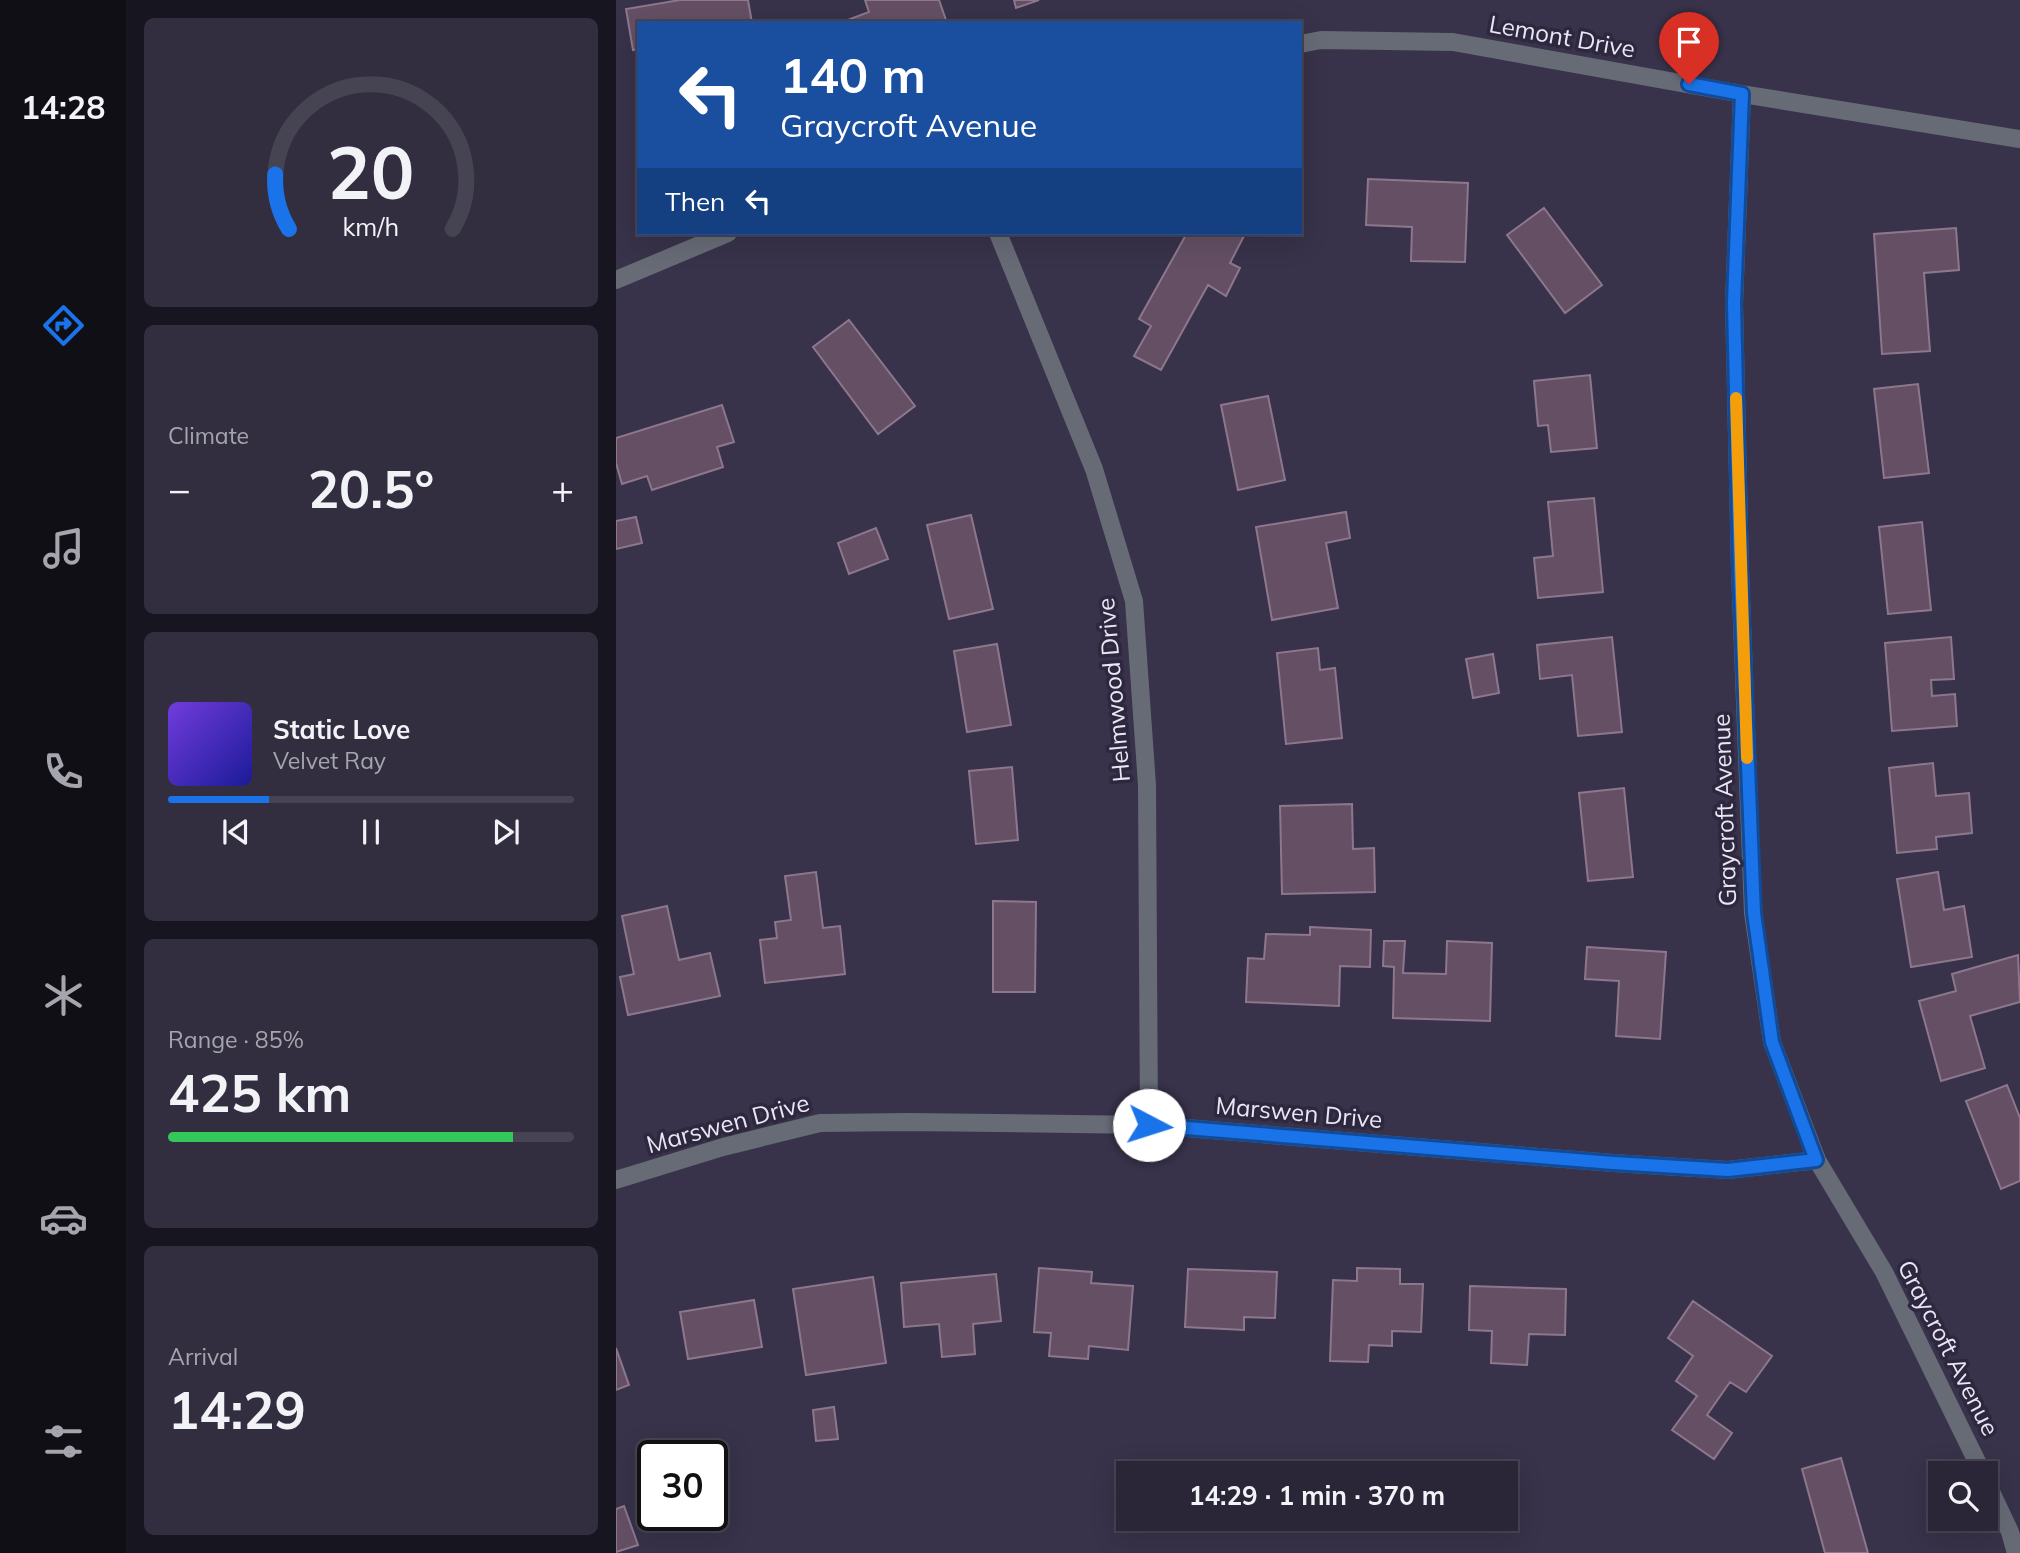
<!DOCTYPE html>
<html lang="en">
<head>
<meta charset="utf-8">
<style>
	:root { --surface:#2a2638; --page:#322e40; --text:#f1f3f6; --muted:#a5a5ae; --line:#464353; --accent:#1a73e8 }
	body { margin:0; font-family:Mulish,sans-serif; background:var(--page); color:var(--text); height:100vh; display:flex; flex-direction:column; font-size:26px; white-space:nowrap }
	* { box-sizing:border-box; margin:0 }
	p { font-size:23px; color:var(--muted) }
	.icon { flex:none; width:38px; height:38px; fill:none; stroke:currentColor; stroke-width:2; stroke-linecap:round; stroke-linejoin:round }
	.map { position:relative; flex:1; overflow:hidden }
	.side { display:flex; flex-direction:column; gap:18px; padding:18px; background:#17151f; width:490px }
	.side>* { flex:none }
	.hud { position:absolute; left:21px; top:21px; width:665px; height:214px; border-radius:0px; box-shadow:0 7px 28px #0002,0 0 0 2px var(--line); background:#1a4fa0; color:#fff; overflow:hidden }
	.fabs { position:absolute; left:1312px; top:1461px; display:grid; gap:14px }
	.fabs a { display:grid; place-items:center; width:70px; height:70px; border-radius:0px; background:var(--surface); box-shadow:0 7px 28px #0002,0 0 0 2px var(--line); font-size:35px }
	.speed { position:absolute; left:21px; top:1440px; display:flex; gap:14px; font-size:35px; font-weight:700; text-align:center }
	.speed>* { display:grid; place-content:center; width:91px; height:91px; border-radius:50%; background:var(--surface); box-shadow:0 7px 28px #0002,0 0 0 2px var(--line); line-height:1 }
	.speed .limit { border:4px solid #111; border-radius:10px; background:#fff; color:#111 }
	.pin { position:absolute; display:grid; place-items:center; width:60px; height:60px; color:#fff; margin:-72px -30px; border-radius:50% 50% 50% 0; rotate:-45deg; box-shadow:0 0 7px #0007 }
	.pin .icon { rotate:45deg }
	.me { position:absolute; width:77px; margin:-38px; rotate:95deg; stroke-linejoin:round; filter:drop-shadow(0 0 5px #0008) }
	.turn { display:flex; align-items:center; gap:24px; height:147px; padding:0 28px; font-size:32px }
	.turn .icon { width:91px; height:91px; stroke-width:2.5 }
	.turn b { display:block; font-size:49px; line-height:60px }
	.then { display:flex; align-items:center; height:66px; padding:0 28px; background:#0003; gap:14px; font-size:26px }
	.big { font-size:52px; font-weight:700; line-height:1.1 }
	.side .widget { flex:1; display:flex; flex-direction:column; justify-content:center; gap:10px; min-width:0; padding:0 24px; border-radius:10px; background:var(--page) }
	.side .dial { align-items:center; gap:0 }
	.dial svg { height:182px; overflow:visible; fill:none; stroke:var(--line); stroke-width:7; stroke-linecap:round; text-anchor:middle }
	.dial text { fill:var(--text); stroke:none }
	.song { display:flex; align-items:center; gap:21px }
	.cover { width:84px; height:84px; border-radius:10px; background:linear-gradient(135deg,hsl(260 70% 55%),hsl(240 70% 35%)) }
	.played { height:7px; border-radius:4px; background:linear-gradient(90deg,var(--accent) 25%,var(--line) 25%) }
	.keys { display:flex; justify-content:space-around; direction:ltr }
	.heat { display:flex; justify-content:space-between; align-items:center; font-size:38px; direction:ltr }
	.charge { height:10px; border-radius:5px; background:linear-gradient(90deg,#34c759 85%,var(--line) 0) }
	.trip { position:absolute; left:500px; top:1461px; width:402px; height:70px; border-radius:0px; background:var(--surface); box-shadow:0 7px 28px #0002,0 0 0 2px var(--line); font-weight:700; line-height:70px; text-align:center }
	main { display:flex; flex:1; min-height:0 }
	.dock { display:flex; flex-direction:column; width:126px; justify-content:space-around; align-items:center; background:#110f16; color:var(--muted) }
	.dock .icon { width:49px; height:49px }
	.dock .on { color:var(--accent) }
	.dock b { font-size:32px; color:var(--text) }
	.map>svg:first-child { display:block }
	.building { fill:#644f64; stroke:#8d778d; stroke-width:2 }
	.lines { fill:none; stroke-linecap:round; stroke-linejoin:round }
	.minor { stroke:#666b76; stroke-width:18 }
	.route-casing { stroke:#114b97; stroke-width:18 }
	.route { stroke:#1a73e8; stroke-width:12 }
	.slow { stroke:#f59e0b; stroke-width:12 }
	.labels { text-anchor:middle; stroke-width:7; stroke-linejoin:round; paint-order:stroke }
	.street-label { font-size:24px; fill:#e9e6f5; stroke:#2e283f }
</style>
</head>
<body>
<main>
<nav class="dock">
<b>14:28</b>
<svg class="icon on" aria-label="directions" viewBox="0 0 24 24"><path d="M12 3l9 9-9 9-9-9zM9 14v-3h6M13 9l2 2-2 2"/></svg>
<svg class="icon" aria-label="music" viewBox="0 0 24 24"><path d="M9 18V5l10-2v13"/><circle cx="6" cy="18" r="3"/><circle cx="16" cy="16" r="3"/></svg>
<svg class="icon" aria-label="phone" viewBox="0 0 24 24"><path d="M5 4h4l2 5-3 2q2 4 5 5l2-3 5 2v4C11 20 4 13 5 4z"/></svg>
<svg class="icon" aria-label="climate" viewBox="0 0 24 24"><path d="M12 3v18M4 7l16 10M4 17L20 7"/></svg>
<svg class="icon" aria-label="car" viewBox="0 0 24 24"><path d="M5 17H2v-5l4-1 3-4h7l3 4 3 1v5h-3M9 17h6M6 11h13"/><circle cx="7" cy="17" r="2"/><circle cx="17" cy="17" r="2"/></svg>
<svg class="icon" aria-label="filters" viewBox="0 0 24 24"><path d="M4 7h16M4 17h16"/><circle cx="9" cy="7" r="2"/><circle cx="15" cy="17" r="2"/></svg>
</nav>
<section class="side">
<div class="widget dial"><svg viewBox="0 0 100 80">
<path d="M14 69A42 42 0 1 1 86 69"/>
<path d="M14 69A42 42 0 0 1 8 45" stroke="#1a73e8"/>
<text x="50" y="56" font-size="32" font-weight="700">20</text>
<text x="50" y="72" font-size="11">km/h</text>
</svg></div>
<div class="widget"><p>Climate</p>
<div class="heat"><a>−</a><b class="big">20.5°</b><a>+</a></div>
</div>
<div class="widget">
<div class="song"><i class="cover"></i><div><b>Static Love</b><p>Velvet Ray</p></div></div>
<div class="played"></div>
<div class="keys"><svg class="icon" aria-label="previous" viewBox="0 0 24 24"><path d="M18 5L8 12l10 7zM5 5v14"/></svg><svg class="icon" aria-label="pause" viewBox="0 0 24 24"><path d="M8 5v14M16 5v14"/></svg><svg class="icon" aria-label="next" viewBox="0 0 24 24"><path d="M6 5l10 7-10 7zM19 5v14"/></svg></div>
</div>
<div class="widget"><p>Range · 85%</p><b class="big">425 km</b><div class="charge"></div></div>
<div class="widget"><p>Arrival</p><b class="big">14:29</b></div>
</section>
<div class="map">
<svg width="1404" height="1553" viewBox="0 0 1404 1553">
	<rect width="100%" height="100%" fill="#38324a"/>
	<path class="building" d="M 64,0 L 132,0 L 136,23 L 23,23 L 23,49 L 17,50 L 10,9 Z
		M 249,0 L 323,0 L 331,23 L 230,23 L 229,21 L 253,12 Z
		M 398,0 L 423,0 L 400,8 Z
		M 752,179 L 852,183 L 849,262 L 795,261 L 796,227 L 750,225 Z
		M 928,208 L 986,285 L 949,313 L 891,235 Z
		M 1340,228 L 1343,270 L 1308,273 L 1314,351 L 1266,354 L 1258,234 Z
		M 571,233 L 622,233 L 628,236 L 614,263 L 624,268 L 610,296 L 592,285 L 545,370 L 518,356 L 535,326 L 523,319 Z
		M 233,320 L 299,406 L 262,434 L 197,347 Z
		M 974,375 L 981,448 L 935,452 L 932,425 L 922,426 L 918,381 Z
		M 1302,384 L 1313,473 L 1268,478 L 1258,389 Z
		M 652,396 L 669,480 L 622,490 L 605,405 Z
		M 106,405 L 118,442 L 101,447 L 107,467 L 36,490 L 31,476 L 6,484 L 0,463 L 0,438 Z
		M 978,498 L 987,592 L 922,598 L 918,558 L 937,556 L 932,502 Z
		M 730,512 L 734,538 L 710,543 L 722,608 L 656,620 L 640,527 Z
		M 355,515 L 377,609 L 333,619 L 311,525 Z
		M 20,517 L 26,543 L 0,549 L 0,521 Z
		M 1306,522 L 1315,610 L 1272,614 L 1263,527 Z
		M 260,528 L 272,559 L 233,574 L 222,543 Z
		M 996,637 L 1006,732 L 962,736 L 956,675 L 924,679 L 921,645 Z
		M 1335,637 L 1338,679 L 1315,680 L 1316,696 L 1339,694 L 1341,726 L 1276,731 L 1269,643 Z
		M 381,644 L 395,725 L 351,732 L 338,651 Z
		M 702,648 L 704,670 L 719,668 L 726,738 L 670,744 L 661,653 Z
		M 877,654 L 883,693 L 857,698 L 850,659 Z
		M 1317,763 L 1320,796 L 1353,793 L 1356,833 L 1320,837 L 1321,849 L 1281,853 L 1273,768 Z
		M 396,767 L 402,840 L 360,844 L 353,771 Z
		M 1008,788 L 1017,877 L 972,881 L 963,793 Z
		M 736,804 L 737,849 L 758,848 L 759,892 L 666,894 L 664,806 Z
		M 200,872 L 207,928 L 224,926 L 229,974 L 149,983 L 144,940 L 161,938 L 159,922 L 175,920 L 169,876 Z
		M 1322,872 L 1328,910 L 1348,906 L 1356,957 L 1295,967 L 1281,879 Z
		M 377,901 L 420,902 L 419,992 L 377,992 Z
		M 51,906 L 63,960 L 94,953 L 104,996 L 12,1015 L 4,977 L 18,974 L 6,916 Z
		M 694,927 L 755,930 L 754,967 L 724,966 L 723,1006 L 630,1002 L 632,958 L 648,959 L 650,934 L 694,935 Z
		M 768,941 L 789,941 L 787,973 L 830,974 L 831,941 L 876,943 L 874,1021 L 777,1018 L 778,967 L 767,966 Z
		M 971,947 L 1050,952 L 1044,1039 L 1000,1036 L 1003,981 L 969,979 Z
		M 1402,955 L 1404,1002 L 1354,1016 L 1369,1068 L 1325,1081 L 1303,1001 L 1340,991 L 1336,974 Z
		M 1391,1085 L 1404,1118 L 1404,1181 L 1385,1189 L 1350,1101 Z
		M 423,1268 L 476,1272 L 475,1283 L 517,1286 L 512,1350 L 473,1346 L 472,1359 L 433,1356 L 435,1333 L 418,1332 Z
		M 741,1268 L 784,1269 L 784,1284 L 807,1284 L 805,1332 L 776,1331 L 776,1346 L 753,1345 L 752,1362 L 714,1361 L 717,1280 L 741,1281 Z
		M 572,1269 L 661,1272 L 659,1318 L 628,1317 L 628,1330 L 569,1327 Z
		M 380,1274 L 385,1321 L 357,1324 L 359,1354 L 326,1357 L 323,1324 L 288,1327 L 285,1283 Z
		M 257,1277 L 270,1363 L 190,1375 L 177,1289 Z
		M 854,1286 L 950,1289 L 949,1335 L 913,1334 L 911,1365 L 875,1363 L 876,1331 L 853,1330 Z
		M 138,1300 L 146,1347 L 72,1359 L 64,1312 Z
		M 1077,1301 L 1156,1356 L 1130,1392 L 1114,1382 L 1091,1415 L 1116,1433 L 1098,1459 L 1056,1430 L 1081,1396 L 1060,1381 L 1077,1356 L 1052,1338 Z
		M 0,1348 L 13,1385 L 0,1390 Z
		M 218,1407 L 222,1439 L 200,1441 L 197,1410 Z
		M 1225,1458 L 1252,1553 L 1209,1553 L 1186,1469 Z
		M 8,1506 L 22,1545 L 0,1552 L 0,1509 Z"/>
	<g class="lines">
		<path class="minor" d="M 684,44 L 705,40 L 837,42 L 1126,94 L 1404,139
			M 1126,94 L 1118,304 L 1124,570 L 1137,913 L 1156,1042 L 1201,1160 L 1268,1272 L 1367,1474
			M 382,233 L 478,469 L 518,601 L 531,785 L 533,1125
			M 0,280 L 112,233
			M 0,1180 L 107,1147 L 204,1123 L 294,1122 L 533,1125 L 997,1163 L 1112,1170 L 1201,1160
			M 1370,1481 L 1394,1532 L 1400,1553"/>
	</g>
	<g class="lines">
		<g class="route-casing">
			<path id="route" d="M 533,1125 L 997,1163 L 1112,1170 L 1200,1160 L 1156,1042 L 1138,913 L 1124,570 L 1118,303 L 1126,94 L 1073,84"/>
		</g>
		<use href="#route" class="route"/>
		<path class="slow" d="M 1120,398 L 1131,758"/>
	</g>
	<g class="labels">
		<g class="street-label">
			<text transform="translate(946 37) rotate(10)" y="8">Lemont Drive</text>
			<text transform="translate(498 690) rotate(-95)" y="8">Helmwood Drive</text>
			<text transform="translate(1109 810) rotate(-92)" y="8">Graycroft Avenue</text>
			<text transform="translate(683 1113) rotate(5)" y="8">Marswen Drive</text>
			<text transform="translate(112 1124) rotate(-15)" y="8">Marswen Drive</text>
			<text transform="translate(1332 1348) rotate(63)" y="8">Graycroft Avenue</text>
		</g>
	</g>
</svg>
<div class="fabs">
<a><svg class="icon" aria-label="search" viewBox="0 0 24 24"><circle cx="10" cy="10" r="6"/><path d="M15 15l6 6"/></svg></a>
</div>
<div class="speed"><div class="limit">30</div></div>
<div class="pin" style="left:1073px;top:84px;background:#d93025"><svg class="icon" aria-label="arrive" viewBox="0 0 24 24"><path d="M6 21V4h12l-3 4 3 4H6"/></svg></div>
<svg class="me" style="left:533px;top:1125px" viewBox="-20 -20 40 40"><circle r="19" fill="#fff"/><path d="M0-13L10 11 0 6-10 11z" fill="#1a73e8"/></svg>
<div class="trip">14:29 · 1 min · 370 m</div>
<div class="hud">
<div class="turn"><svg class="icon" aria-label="left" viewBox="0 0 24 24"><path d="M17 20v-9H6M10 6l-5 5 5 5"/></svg><div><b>140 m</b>Graycroft Avenue</div></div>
<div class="then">Then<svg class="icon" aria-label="left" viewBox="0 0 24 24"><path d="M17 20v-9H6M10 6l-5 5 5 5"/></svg></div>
</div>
</div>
</main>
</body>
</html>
